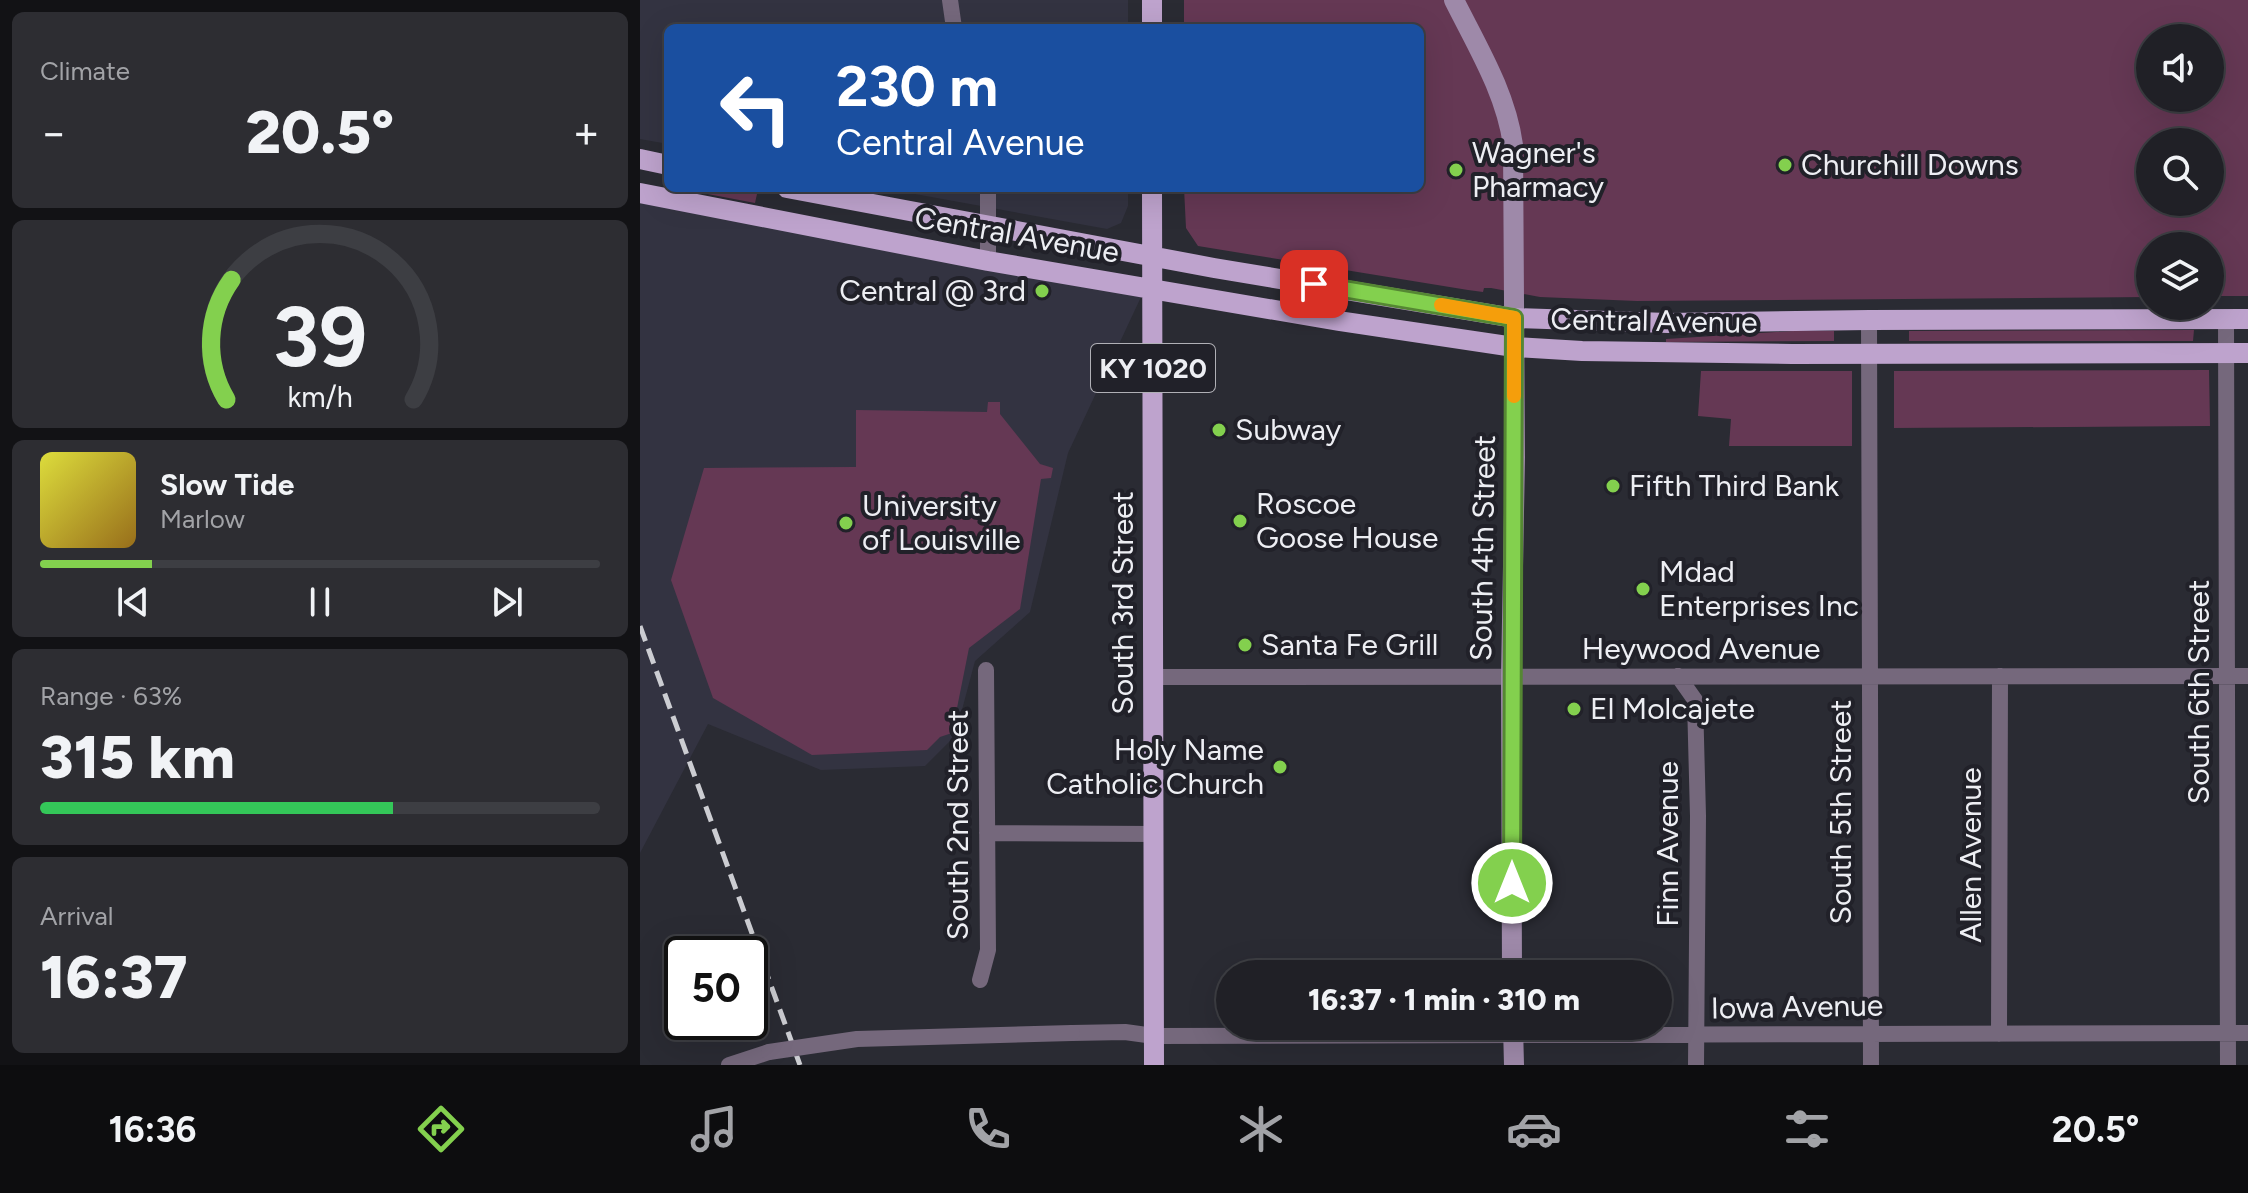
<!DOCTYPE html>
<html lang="en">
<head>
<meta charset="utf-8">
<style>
	:root { --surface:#202026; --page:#2d2d32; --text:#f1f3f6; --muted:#a2a3a7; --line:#3d3e43; --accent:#83d04e }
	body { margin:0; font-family:Figtree,sans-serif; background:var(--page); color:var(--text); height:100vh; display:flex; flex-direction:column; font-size:30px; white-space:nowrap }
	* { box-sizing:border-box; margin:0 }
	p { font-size:26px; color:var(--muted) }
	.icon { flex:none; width:44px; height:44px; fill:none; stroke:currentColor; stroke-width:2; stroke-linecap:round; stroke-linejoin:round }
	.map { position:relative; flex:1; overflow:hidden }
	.details { display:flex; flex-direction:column; gap:12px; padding:12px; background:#121215; width:640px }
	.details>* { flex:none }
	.hud { position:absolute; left:24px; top:24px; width:760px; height:168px; border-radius:12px; box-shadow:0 8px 32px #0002,0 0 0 2px var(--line); background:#1a4fa0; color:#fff; overflow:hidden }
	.fabs { position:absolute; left:1496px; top:24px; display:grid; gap:16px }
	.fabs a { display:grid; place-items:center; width:88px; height:88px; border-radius:50%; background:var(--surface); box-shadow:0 8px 32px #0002,0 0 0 2px var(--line); font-size:40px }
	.speed { position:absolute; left:24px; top:936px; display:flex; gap:16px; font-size:40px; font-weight:700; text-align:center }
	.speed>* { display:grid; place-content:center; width:104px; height:104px; border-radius:50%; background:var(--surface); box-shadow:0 8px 32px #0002,0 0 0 2px var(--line); line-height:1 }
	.speed .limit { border:4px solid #111; border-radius:12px; background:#fff; color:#111 }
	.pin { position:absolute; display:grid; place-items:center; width:68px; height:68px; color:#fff; margin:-34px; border-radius:16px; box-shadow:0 4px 12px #0006 }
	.me { position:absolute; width:88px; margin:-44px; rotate:0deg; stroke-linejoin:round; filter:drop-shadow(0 0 6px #0008) }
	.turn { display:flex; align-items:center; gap:28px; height:168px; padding:0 40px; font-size:36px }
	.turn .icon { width:104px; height:104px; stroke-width:2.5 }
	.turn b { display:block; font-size:56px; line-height:68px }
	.big { font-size:60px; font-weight:800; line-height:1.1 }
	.details .tile { flex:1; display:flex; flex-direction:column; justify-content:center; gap:12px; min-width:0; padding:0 28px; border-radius:12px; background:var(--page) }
	.details .dial { align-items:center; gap:0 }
	.dial svg { height:208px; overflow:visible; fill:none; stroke:var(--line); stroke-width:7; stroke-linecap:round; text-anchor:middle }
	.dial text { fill:var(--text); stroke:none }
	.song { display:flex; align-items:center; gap:24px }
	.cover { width:96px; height:96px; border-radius:12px; background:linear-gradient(135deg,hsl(60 70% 55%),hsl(40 70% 35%)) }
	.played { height:8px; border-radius:4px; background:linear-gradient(90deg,var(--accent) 20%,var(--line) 20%) }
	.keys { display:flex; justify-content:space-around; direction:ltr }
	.heat { display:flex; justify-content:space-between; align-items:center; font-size:44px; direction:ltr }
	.charge { height:12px; border-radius:6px; background:linear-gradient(90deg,#34c759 63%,var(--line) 0) }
	.trip { position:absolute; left:576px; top:960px; width:456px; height:80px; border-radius:40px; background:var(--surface); box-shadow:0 8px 32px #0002,0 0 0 2px var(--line); font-weight:800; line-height:80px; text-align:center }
	.tabs { display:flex; height:128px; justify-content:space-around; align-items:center; background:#0d0d0f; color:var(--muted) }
	.tabs .icon { width:56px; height:56px }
	.tabs .current { color:var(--accent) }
	.tabs b { font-size:36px; color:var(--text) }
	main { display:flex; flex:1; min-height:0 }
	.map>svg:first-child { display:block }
	.built { fill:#333341 }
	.green { fill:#653854; fill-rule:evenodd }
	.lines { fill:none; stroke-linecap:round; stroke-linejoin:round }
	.street { stroke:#75687c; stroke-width:16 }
	.secondary { stroke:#9e89a9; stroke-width:20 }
	.primary { stroke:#bea3cd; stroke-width:20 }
	.rail { stroke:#cccdd2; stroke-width:5; stroke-dasharray:16 8; stroke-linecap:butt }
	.street-bridge { stroke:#75687c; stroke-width:16 }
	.route-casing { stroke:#558733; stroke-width:20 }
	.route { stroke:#83d04e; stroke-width:14 }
	.slow { stroke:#f59e0b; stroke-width:14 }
	.poi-dot { fill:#83d04e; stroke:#212129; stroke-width:3 }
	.labels { text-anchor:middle; stroke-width:8; stroke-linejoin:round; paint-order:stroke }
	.shield { fill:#212129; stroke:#b0b0b6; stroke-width:2 }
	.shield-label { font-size:28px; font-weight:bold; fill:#edeef3 }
	.poi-label { font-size:30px; fill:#edeef3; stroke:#212129; text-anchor:start }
	.street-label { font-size:30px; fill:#edeef3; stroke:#212129 }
</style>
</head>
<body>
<main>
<section class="details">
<div class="tile"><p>Climate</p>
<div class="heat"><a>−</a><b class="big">20.5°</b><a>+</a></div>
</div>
<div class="tile dial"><svg viewBox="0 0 100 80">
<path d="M14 69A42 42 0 1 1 86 69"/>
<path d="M14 69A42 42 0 0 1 16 23" stroke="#83d04e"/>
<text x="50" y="56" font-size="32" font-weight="700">39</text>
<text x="50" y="72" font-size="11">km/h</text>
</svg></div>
<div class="tile">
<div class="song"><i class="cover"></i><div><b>Slow Tide</b><p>Marlow</p></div></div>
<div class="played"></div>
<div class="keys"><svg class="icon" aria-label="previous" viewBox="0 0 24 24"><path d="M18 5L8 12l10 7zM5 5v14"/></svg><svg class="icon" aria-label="pause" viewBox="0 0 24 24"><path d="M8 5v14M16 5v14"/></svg><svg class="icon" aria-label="next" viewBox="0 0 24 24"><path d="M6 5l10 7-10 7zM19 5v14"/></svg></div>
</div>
<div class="tile"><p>Range · 63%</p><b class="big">315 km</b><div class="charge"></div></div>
<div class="tile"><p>Arrival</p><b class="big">16:37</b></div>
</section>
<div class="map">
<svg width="1608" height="1065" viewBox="0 0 1608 1065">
	<rect width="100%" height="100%" fill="#2a2b33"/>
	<path class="built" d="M 0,0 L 488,0 L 488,28 L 28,28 L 28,144 L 0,139 Z
		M 242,188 L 488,188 L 488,206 L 481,223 L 467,229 Z
		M 0,203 L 501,297 L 428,453 L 390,612 L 335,661 L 315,736 L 285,766 L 181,770 L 68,724 L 0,853 Z"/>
	<path class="green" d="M 544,0 L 1608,0 L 1608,296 L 1570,296 L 1570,246 L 1510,246 L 1510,297 L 997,301 L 900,297 L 851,288 L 844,288 L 843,292 L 828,290 L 558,246 L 546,228 L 544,188 L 780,188 L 780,28 L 544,28 ZM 1510,38 L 1570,38 L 1570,98 L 1510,98 ZM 1510,142 L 1570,142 L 1570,202 L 1510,202 Z
		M 36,188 L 89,188 L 117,194 L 115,203 Z
		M 1554,330 L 1553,341 L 1269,341 L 1269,331 Z
		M 1153,331 L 1194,331 L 1194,341 L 1026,342 L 1026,339 Z
		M 1569,370 L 1570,426 L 1254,428 L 1254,371 Z
		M 1061,371 L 1212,371 L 1212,446 L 1089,446 L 1091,419 L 1058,416 Z
		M 348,402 L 360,402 L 360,414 L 400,464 L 413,468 L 411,478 L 401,479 L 380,609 L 329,648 L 312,733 L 300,737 L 287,750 L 172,755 L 73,698 L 31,580 L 64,468 L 216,467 L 216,410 L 347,412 Z"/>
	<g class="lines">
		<path class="street" d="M 310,0 L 314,28
			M 348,261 L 348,188
			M 1586,319 L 1588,1065
			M 1229,320 L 1231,1065
			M 1038,676 L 1055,700 L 1058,816 L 1056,1065
			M 514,677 L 1608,676
			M 347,833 L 514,834
			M 340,980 L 348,950 L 346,670
			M 432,1033 L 485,1032 L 514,1036 L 1608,1033
			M 1359,1034 L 1360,676
			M 89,1065 L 129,1052"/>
		<path class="secondary" d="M 814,0 C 837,46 866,93 873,145 L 875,457 L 871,676 L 872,974
			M 873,1026 L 874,1065"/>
		<path class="primary" d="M 512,28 L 512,0
			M 0,159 L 28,165
			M 147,188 L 574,268 L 874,318 L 1028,323 L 1229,320 L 1608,319
			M 512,188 L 514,1065
			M 0,193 L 348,261 L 699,321 L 874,347 L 942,351 L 1152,354 L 1608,353"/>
		<path class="rail" d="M 0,626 L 160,1065"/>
		<path class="street-bridge" d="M 129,1052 L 217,1039 L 432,1033"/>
	</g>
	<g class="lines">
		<g class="route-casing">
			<path id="route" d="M 674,284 L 874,318 C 873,506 872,694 872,883"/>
		</g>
		<use href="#route" class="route"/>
		<path class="slow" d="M 801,305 L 874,318 L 874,396"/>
	</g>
	<g class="poi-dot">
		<circle cx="1145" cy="165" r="8"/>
		<circle cx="816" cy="170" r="8"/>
		<circle cx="402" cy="291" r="8"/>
		<circle cx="579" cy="430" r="8"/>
		<circle cx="973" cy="486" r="8"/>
		<circle cx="600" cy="521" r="8"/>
		<circle cx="206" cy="523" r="8"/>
		<circle cx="1003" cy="589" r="8"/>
		<circle cx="605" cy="645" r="8"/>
		<circle cx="934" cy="709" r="8"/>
		<circle cx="640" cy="767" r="8"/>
	</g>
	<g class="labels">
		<rect class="shield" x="451" y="344" width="124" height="48" rx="6"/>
		<g class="shield-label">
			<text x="513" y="378">KY 1020</text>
		</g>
		<g class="poi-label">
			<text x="832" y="163">Wagner's<tspan x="832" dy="34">Pharmacy</tspan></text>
			<text x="1161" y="175">Churchill Downs</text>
			<text x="386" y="301" text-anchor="end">Central @ 3rd</text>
			<text x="595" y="440">Subway</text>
			<text x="989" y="496">Fifth Third Bank</text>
			<text x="616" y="514">Roscoe<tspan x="616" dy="34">Goose House</tspan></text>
			<text x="222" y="516">University<tspan x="222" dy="34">of Louisville</tspan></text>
			<text x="1019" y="582">Mdad<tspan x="1019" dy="34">Enterprises Inc</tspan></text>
			<text x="621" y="655">Santa Fe Grill</text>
			<text x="950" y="719">El Molcajete</text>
			<text x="624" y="760" text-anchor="end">Holy Name<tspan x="624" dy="34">Catholic Church</tspan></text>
		</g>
		<g class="street-label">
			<text transform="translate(377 235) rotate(10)" y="10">Central Avenue</text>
			<text transform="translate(1014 321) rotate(1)" y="10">Central Avenue</text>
			<text transform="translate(843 548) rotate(-89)" y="10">South 4th Street</text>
			<text transform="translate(483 603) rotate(-90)" y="10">South 3rd Street</text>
			<text x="1061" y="659">Heywood Avenue</text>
			<text transform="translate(1559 692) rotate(-90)" y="10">South 6th Street</text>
			<text transform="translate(1201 812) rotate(-90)" y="10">South 5th Street</text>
			<text transform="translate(318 825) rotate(-90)" y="10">South 2nd Street</text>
			<text transform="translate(1028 844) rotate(-90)" y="10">Finn Avenue</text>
			<text transform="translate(1331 855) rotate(-90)" y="10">Allen Avenue</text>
			<text transform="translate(1157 1007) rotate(-1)" y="10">Iowa Avenue</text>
		</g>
	</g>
</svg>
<div class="fabs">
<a><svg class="icon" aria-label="sound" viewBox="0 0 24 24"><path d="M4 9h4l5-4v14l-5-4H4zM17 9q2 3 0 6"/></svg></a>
<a><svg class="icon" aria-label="search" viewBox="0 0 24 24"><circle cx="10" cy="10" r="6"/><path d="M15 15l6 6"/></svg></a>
<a><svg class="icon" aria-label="layers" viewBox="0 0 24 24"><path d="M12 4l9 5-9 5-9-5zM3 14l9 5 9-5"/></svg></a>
</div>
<div class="speed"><div class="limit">50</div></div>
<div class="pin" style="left:674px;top:284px;background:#d93025"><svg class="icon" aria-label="arrive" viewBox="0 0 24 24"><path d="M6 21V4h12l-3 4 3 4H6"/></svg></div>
<svg class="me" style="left:872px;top:883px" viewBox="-20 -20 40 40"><circle r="17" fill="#83d04e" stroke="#fff" stroke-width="3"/><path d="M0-11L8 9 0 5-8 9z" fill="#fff"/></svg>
<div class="trip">16:37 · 1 min · 310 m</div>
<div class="hud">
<div class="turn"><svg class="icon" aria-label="left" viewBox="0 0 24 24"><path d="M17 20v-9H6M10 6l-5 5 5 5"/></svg><div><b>230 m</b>Central Avenue</div></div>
</div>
</div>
</main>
<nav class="tabs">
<b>16:36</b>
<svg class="icon current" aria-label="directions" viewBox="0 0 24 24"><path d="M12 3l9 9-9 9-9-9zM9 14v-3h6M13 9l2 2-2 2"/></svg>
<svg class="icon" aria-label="music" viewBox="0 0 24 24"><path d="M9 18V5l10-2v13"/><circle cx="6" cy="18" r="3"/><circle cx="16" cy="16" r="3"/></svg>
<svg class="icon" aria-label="phone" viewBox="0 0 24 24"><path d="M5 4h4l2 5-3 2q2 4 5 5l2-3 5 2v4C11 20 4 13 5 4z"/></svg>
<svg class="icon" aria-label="climate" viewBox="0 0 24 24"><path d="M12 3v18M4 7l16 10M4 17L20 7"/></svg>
<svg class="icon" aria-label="car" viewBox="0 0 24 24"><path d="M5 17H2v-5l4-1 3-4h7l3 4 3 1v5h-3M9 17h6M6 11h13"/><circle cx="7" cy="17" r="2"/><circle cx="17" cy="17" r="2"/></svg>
<svg class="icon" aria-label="filters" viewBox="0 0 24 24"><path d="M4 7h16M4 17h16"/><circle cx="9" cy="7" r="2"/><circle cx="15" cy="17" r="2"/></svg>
<b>20.5°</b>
</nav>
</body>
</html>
